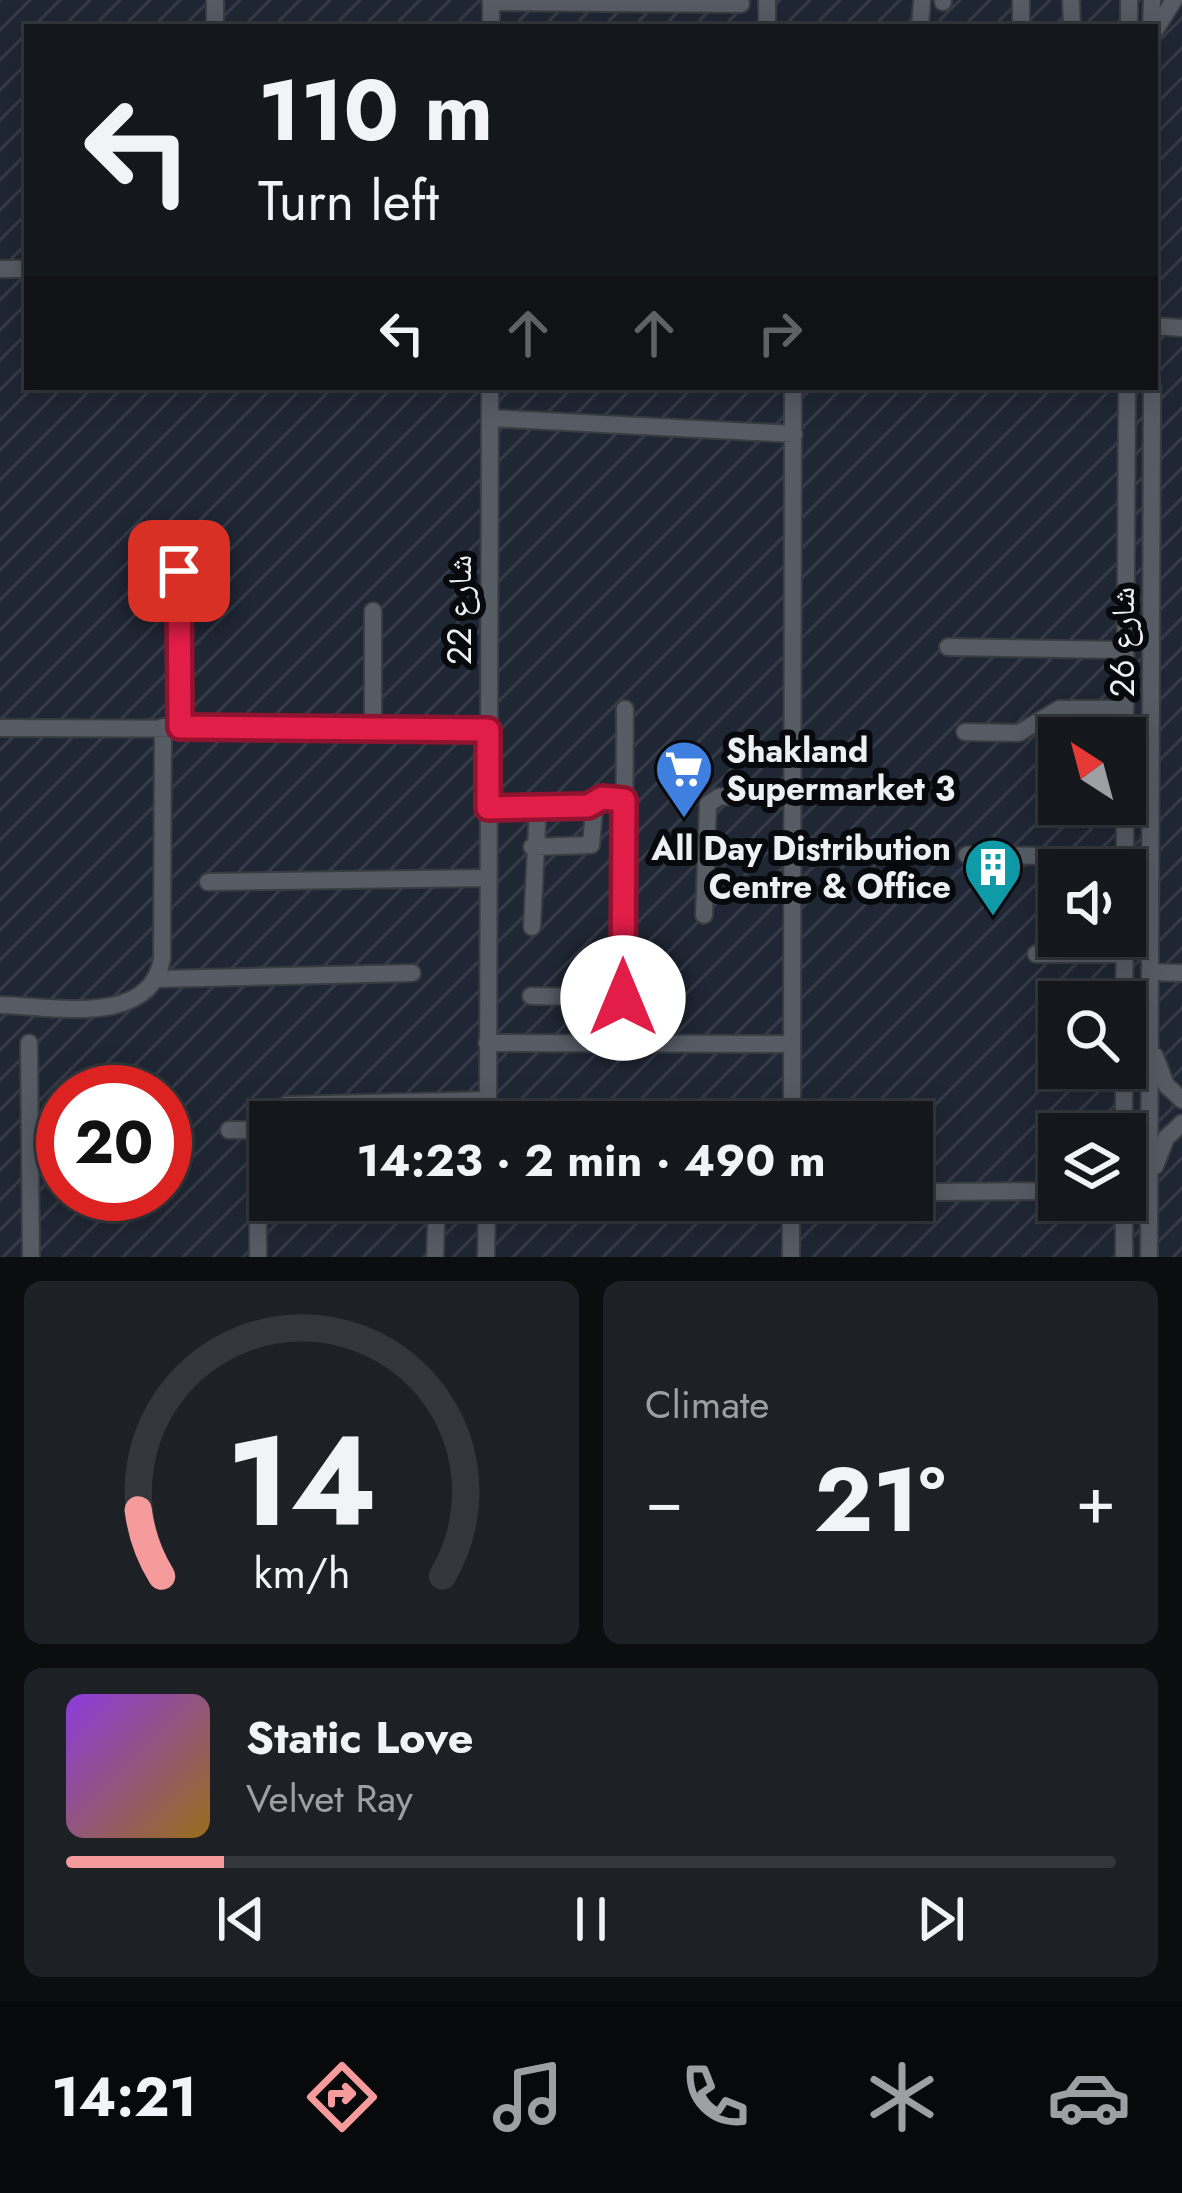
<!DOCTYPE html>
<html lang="en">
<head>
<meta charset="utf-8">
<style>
	:root { --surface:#14171c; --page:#1d2025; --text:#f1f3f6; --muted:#9d9fa3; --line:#33363b; --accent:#f59b9b }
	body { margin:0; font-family:Jost,"Noto Naskh Arabic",sans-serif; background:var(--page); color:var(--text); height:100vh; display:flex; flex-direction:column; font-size:45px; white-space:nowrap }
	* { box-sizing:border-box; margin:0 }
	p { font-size:39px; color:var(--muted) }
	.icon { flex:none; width:66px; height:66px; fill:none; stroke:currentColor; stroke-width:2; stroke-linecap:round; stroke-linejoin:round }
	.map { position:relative; height:1257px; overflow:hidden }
	.sheet { display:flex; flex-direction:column; gap:24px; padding:24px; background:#0b0d0f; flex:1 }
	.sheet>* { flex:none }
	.banner { position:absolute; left:24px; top:24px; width:1134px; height:366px; border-radius:0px; box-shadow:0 6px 30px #0003,0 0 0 3px var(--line); background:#14171c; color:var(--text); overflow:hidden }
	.needle { width:78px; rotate:324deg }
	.tools { position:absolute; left:1038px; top:717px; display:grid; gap:24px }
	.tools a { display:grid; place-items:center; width:108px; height:108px; border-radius:0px; background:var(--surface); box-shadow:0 6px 30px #0003,0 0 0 3px var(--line); font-size:60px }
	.speed { position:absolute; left:36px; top:1065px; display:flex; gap:24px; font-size:60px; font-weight:700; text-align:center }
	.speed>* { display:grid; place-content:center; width:156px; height:156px; border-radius:50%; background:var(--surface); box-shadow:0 6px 30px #0003,0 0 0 3px var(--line); line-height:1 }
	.speed .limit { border:18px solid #d22; background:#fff; color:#111 }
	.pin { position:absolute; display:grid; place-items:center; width:102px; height:102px; color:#fff; margin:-51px; border-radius:24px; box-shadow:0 6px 18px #0006 }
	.me { position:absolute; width:132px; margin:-66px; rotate:0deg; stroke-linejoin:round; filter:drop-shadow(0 0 9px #0008) }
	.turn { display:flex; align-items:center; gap:42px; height:252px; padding:0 36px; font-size:54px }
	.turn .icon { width:156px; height:156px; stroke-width:2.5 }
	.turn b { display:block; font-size:84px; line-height:102px }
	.lanes { display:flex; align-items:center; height:114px; padding:0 36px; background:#0003; justify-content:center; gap:60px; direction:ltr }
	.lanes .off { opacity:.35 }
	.big { font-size:90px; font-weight:700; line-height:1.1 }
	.sheet .widget { flex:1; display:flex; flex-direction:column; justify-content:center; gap:18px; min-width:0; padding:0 42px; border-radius:18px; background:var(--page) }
	.sheet .dial { align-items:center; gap:0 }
	.dial svg { height:312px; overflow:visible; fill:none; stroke:var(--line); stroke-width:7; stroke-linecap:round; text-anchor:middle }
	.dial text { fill:var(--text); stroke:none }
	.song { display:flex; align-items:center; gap:36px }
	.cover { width:144px; height:144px; border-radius:18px; background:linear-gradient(135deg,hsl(270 70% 55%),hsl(40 70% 35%)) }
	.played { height:12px; border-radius:6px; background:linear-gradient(90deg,var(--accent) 15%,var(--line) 15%) }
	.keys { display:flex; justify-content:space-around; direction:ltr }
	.heat { display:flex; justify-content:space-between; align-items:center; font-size:66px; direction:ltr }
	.sheet .tiles { flex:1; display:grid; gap:24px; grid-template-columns:1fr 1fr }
	.widget:last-child { grid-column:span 2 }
	.trip { position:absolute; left:249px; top:1101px; width:684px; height:120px; border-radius:0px; background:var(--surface); box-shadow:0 6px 30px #0003,0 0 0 3px var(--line); font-weight:700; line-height:120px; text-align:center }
	.tab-bar { display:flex; height:192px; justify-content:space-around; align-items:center; background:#08090b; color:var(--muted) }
	.tab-bar .icon { width:84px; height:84px }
	.tab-bar .current { color:var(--accent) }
	.tab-bar b { font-size:54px; color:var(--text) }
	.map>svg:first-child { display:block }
	.industrial { fill:url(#industrial-furrows); fill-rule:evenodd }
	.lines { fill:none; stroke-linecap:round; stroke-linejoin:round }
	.minor-casing { stroke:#393c41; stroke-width:20 }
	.minor { stroke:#565c64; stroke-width:16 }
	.route-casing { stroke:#92132f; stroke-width:30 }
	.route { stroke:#e11d48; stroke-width:21 }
	.labels { text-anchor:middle; stroke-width:12; stroke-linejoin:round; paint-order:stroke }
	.street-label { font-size:33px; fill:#eceff4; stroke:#07090c }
	.poi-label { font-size:33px; font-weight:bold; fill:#eceff4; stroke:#07090c; text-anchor:start }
</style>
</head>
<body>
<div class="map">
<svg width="1182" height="1257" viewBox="0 0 1182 1257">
	<defs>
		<pattern id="industrial-furrows" width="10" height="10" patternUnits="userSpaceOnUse" patternTransform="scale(3)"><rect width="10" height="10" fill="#1f2734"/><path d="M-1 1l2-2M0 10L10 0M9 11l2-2" fill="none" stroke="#353c48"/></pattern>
	</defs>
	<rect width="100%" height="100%" fill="#1b1f26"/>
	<path class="industrial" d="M 0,0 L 1182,0 L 1182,1257 L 0,1257 ZM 27,27 L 1155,27 L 1155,387 L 27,387 ZM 1059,738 L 1125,738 L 1125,804 L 1059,804 ZM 1059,870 L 1125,870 L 1125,936 L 1059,936 ZM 1059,1002 L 1125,1002 L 1125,1068 L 1059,1068 ZM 63,1092 L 165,1092 L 165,1194 L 63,1194 ZM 270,1122 L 912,1122 L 912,1200 L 270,1200 ZM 1059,1134 L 1125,1134 L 1125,1200 L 1059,1200 Z"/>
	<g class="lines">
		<g class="minor-casing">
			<path id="minor" d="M 215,0 L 215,27
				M 943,0 L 943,2
				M 1071,0 L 1072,27
				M 491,2 L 741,4
				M 491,27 L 491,0
				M 767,27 L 767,0
				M 920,27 L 922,0
				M 1021,27 L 1021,0
				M 1129,27 L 1129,0
				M 1151,27 L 1152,0
				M 1155,30 L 1174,0
				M 0,269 L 27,269
				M 1155,326 L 1182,328
				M 490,418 L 794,434
				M 179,571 L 180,727
				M 373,611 L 373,729
				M 948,647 L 1125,650
				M 0,728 L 488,730
				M 965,732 L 1019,733 L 1059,709 L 1125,709
				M 1125,740 L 1127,387
				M 1125,782 L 1137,790 L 1151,789
				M 488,808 L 585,806 L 594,811 L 591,845 L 532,847
				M 967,855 L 1125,857
				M 1125,870 L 1125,804
				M 208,882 L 488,878
				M 704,915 L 708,804 L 719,797 L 793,792
				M 532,927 L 538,807
				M 1036,954 L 1125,954
				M 1151,972 L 1182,973
				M 157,979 L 412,973
				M 531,996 L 646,998
				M 1124,1002 L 1125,936
				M 0,1005 C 52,1006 150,1028 162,959 L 163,727
				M 29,1043 L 31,1257
				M 487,1043 L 792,1044
				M 623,1044 L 625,709
				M 1155,1056 L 1166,1085 L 1182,1100
				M 488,1122 L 490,387
				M 792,1122 L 793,387
				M 229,1130 L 258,1130
				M 1124,1134 L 1124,1068
				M 1155,1166 L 1166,1138 L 1182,1123
				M 932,1192 L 1059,1191
				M 258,1257 L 258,1130 L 271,1112 L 286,1105 L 488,1100
				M 435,1257 L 437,1200
				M 486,1257 L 487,1200
				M 791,1257 L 791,1200
				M 1124,1257 L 1124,1200
				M 1149,1257 L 1152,387"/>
		</g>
		<use href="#minor" class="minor"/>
	</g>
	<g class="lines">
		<g class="route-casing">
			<path id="route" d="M 179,571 L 180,727 L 488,730 L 488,808 L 588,806 L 602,798 L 624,800 L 623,998"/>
		</g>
		<use href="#route" class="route"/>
	</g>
	<defs>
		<g id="supermarket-pin" transform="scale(3)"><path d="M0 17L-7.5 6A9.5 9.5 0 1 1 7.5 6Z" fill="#3f7fe0" stroke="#07090c"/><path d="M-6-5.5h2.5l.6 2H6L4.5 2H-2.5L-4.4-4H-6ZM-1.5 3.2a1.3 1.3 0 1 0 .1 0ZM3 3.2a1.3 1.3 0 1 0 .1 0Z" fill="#fff"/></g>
		<g id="building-pin" transform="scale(3)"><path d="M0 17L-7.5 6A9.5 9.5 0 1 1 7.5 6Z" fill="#0f9aa8" stroke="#07090c"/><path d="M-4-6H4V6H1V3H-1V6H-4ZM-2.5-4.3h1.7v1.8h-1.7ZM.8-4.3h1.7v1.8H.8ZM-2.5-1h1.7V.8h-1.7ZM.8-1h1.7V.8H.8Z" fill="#fff"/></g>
	</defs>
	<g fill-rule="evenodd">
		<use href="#supermarket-pin" x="684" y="769"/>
		<use href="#building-pin" x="993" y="867"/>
	</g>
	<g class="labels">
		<g class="street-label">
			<text transform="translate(459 610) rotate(-90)" y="12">شارع 22</text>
			<text transform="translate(1122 642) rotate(-90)" y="12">شارع 26</text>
		</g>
		<g class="poi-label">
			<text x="726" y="762">Shakland<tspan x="726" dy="38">Supermarket 3</tspan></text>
			<text x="951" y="860" text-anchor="end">All Day Distribution<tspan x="951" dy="38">Centre &amp; Office</tspan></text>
		</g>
	</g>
</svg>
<div class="tools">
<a><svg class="needle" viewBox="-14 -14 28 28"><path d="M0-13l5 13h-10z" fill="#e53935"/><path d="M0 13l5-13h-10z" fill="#9d9fa3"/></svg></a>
<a><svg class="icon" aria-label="sound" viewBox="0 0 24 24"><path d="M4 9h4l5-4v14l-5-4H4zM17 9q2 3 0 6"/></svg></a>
<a><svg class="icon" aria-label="search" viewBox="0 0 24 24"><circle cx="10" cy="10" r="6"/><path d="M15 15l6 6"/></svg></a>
<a><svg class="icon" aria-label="layers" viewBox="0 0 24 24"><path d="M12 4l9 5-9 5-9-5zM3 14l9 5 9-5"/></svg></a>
</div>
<div class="speed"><div class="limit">20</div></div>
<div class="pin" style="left:179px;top:571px;background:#d93025"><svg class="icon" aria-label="arrive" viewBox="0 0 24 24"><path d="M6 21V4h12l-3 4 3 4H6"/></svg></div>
<svg class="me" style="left:623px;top:998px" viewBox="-20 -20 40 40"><circle r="19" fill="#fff"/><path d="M0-13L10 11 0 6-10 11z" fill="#e11d48"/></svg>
<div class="trip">14:23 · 2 min · 490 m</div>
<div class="banner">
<div class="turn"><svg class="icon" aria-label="left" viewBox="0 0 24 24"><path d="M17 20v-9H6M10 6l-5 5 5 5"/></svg><div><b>110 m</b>Turn left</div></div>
<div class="lanes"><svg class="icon" aria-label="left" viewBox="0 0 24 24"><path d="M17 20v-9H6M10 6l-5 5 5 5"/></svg><svg class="icon off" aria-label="ahead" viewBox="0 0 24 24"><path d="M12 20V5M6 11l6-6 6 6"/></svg><svg class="icon off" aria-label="ahead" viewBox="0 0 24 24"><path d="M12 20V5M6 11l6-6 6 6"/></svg><svg class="icon off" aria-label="right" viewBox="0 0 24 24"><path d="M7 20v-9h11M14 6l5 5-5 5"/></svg></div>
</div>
</div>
<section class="sheet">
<div class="tiles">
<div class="widget dial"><svg viewBox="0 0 100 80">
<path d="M14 69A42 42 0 1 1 86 69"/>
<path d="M14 69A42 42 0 0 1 8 52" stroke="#f59b9b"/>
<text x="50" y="56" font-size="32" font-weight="700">14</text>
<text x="50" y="72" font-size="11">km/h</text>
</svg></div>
<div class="widget"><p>Climate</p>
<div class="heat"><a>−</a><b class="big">21°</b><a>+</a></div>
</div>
<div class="widget">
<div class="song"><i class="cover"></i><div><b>Static Love</b><p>Velvet Ray</p></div></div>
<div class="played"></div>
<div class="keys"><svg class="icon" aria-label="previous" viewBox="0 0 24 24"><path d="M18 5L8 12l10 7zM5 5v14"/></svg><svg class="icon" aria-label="pause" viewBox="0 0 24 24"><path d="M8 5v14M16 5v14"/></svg><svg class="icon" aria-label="next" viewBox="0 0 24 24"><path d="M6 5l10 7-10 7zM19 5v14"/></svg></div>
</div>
</div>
</section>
<nav class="tab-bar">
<b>14:21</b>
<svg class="icon current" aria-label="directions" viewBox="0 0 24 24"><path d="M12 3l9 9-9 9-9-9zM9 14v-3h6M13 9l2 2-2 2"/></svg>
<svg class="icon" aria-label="music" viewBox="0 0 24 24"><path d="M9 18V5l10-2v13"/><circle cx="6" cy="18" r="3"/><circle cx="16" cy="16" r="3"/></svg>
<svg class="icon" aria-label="phone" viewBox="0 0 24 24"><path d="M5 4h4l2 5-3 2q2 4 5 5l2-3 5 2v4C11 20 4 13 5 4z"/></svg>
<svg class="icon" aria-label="climate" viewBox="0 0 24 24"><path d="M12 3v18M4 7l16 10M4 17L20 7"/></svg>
<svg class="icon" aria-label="car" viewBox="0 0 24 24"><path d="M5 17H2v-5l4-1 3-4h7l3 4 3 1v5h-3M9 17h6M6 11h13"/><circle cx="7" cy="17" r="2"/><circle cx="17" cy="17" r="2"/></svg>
</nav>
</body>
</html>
